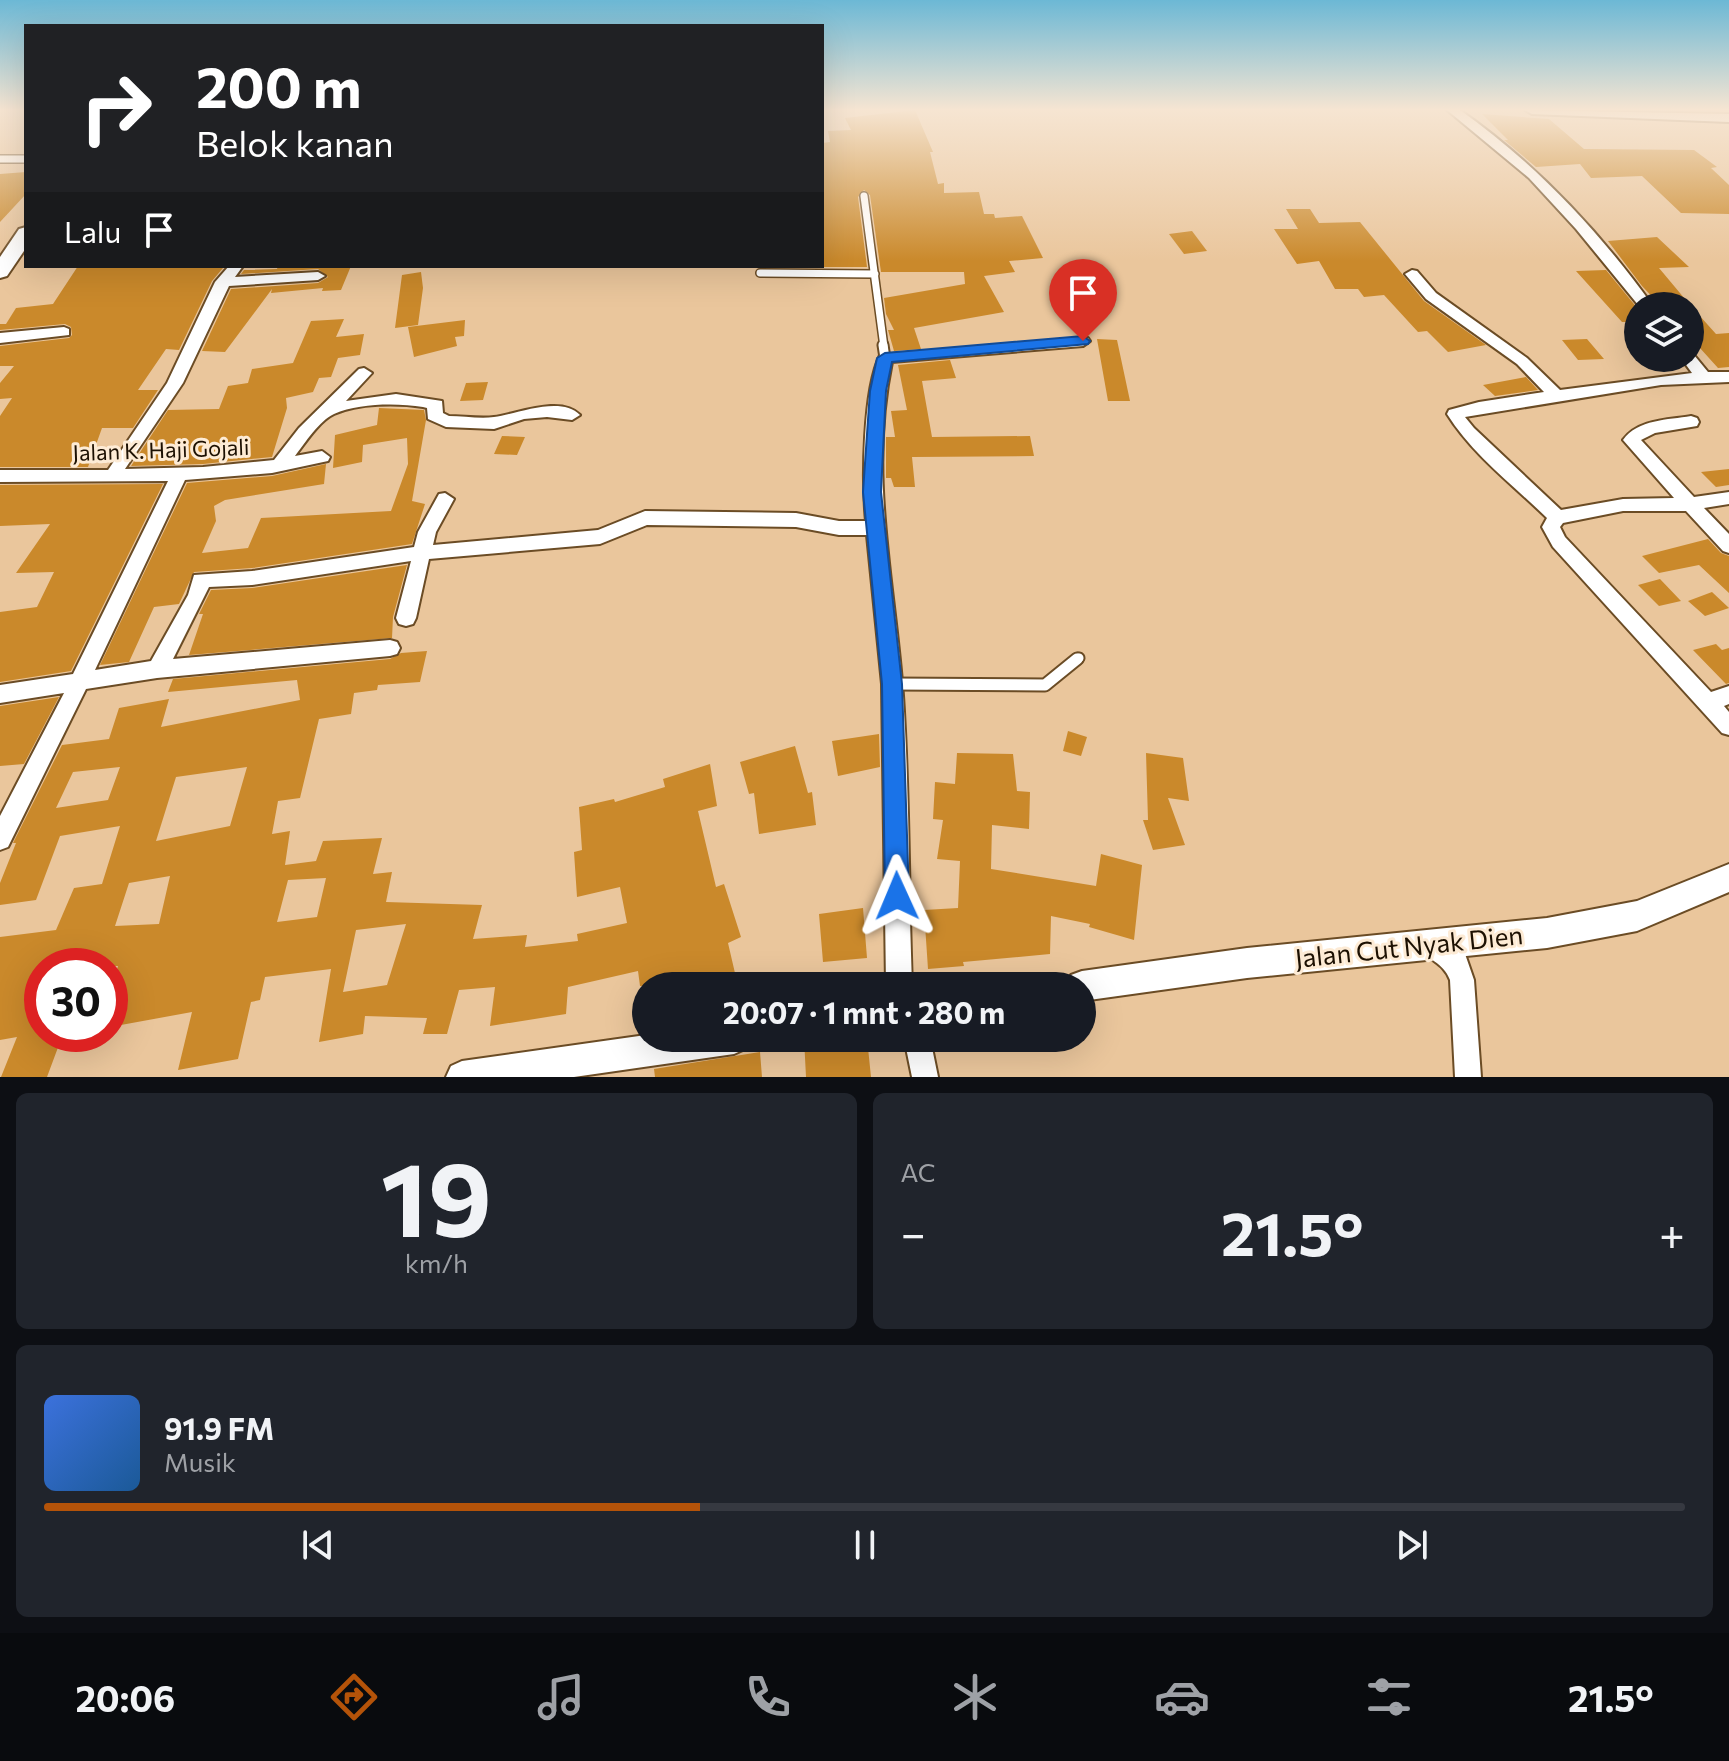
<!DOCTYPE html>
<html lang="id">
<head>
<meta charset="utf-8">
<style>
	:root { --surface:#171b24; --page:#20242c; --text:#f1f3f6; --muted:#9ea1a6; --line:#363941; --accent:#b45309 }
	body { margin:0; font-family:Commissioner,sans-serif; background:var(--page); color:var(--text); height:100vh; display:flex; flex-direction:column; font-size:30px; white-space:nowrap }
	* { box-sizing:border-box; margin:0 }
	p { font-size:26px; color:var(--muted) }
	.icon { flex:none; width:44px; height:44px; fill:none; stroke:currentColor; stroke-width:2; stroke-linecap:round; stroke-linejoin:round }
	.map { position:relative; height:1077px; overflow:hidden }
	.details { display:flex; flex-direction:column; gap:16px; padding:16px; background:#0d0f14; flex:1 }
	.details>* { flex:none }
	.top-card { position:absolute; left:24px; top:24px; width:800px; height:244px; border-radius:0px; box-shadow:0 8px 32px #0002; background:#202124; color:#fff; overflow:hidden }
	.controls { position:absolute; left:1624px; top:292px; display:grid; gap:16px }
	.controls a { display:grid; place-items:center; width:80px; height:80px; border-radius:50%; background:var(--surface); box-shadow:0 8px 32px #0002; font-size:40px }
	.speed { position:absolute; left:24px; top:948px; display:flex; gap:16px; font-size:40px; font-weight:700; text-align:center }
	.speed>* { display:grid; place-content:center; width:104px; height:104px; border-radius:50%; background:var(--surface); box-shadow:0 8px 32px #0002; line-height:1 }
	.speed .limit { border:12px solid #d22; background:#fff; color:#111 }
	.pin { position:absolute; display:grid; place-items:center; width:68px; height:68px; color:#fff; margin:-82px -34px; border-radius:50% 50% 50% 0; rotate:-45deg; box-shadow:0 0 8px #0007 }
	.pin .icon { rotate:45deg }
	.me { position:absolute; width:88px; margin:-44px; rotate:359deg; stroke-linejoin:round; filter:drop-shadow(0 0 6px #0008) }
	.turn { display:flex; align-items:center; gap:28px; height:168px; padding:0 40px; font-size:36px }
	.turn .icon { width:104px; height:104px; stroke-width:2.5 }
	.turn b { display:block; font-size:56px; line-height:68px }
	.then { display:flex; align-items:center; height:76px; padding:0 40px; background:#0003; gap:16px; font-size:30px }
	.big { font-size:60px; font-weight:700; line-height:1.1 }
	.details .tile { flex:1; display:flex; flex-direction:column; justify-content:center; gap:12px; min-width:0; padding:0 28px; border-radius:12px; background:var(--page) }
	.details .dial { align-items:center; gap:0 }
	.dial b { font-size:104px; line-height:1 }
	.song { display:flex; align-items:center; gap:24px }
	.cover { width:96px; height:96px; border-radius:12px; background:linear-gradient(135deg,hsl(220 70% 55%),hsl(210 70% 35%)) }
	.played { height:8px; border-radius:4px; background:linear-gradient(90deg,var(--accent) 40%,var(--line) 40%) }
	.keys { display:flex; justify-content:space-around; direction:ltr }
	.heat { display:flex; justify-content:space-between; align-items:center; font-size:44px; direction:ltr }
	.details .tiles { flex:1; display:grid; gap:16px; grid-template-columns:1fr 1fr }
	.tile:last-child { grid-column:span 2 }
	.trip { position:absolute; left:632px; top:972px; width:464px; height:80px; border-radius:40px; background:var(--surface); box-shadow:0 8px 32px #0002; font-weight:700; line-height:80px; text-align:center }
	.dock { display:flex; height:128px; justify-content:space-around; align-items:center; background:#090b0e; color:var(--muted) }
	.dock .icon { width:56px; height:56px }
	.dock .selected { color:var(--accent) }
	.dock b { font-size:36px; color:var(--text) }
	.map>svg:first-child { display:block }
	.building { fill:#ca892b; fill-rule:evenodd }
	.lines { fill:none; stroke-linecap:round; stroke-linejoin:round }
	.service-far2-casing { stroke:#6b4c25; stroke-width:10 }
	.service-far1-casing { stroke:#6b4c25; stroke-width:13 }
	.service-casing { stroke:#6b4c25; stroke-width:15 }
	.minor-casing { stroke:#6b4c25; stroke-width:4 }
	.tertiary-casing { stroke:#6b4c25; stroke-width:4 }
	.secondary-casing { stroke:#6b4c25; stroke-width:4 }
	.service-far2 { stroke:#fff; stroke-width:7 }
	.service-far1 { stroke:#fff; stroke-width:9 }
	.service { stroke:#fff; stroke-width:11 }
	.minor { fill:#fff; fill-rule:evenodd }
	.tertiary { fill:#fff; fill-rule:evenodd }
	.secondary { fill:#fff; fill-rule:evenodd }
	.route { fill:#1a73e8; stroke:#114b97; stroke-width:2 }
	.labels { text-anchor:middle; stroke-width:6; stroke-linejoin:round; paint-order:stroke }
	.street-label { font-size:22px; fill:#1c1002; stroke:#fdebd5 }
	.near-street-label { font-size:26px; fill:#1c1002; stroke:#fdebd5 }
</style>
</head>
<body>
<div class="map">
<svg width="1729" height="1077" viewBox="0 0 1729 1077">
	<rect width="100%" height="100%" fill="#eac69c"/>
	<path class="building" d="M 915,110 L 933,152 L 930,152 L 938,184 L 944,183 L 944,193 L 979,192 L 984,214 L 994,214 L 995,218 L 1022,216 L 1043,258 L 1009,261 L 1015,272 L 984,276 L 1004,312 L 914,328 L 921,349 L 894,351 L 888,330 L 894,330 L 886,314 L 884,298 L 965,284 L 964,272 L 881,272 L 870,195 L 864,190 L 858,197 L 867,267 L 822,267 L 822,143 L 830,142 L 828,131 L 851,130 L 845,118 Z
		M 1482,114 L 1549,119 L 1584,149 L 1694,150 L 1717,167 L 1711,168 L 1729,185 L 1729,214 L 1681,213 L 1642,176 L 1591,178 L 1580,164 L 1536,167 L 1504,140 L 1508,140 Z
		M 26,172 L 26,194 L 0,222 L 0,174 Z
		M 1286,209 L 1310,209 L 1319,223 L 1360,222 L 1424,301 L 1486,345 L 1448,352 L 1427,331 L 1418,332 L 1384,295 L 1364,297 L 1358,289 L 1335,289 L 1319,261 L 1297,264 L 1274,229 L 1298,229 Z
		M 1192,231 L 1207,251 L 1184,254 L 1169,234 Z
		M 1657,237 L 1689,267 L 1659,268 L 1690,305 L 1661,306 L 1642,286 L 1608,241 Z
		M 78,266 L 223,268 L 212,281 L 179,350 L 166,349 L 138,390 L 158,390 L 133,428 L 102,428 L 88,467 L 0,467 L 0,416 L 12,398 L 0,399 L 0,383 L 14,366 L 0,366 L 0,346 L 69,338 L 72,335 L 71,327 L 65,324 L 0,330 L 0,324 L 6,324 L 16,308 L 53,304 Z
		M 278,266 L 351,266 L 341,290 L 322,291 L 323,288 L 271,293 L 272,289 L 225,352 L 202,351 L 231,289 L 318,283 L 328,277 L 318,269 L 241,274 L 244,270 L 277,269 Z
		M 1606,270 L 1638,309 L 1638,322 L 1622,322 L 1576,271 Z
		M 421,272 L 423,288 L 418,325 L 395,328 L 402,275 Z
		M 1690,305 L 1716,334 L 1729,333 L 1729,367 L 1718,368 L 1690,337 Z
		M 344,319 L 336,337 L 364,334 L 360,355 L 338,358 L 331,377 L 319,378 L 313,392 L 286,398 L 287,408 L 272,457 L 203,464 L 131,466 L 168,410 L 219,409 L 228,386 L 248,383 L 252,369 L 293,363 L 311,321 Z
		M 465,320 L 464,336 L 455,337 L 457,346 L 414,357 L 408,327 Z
		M 1097,339 L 1117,340 L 1130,401 L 1108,401 Z
		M 1587,339 L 1604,359 L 1578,360 L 1562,340 Z
		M 950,360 L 956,378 L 922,381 L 932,437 L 1030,436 L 1034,456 L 912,457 L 915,487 L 894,487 L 891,478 L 886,478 L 886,437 L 895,437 L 891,411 L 907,410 L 898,365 Z
		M 1526,377 L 1538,390 L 1495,396 L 1483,385 Z
		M 488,382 L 483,400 L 460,401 L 466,383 Z
		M 379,408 L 424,410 L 426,420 L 412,501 L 425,504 L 412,544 L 252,568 L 194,572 L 179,604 L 154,607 L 129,662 L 100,665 L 187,483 L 272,476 L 326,464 L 324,484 L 225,500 L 214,506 L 216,521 L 202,553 L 248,548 L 261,518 L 391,511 L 408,464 L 407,438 L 363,445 L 362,462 L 333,468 L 335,435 L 377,425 Z
		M 502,436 L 525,437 L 517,455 L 494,454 Z
		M 1729,469 L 1729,485 L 1716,487 L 1701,472 Z
		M 163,484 L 71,671 L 0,682 L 0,612 L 37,607 L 54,572 L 16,573 L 50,524 L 0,526 L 0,485 Z
		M 1708,539 L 1721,553 L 1729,556 L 1729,593 L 1699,565 L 1659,573 L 1642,556 Z
		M 407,565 L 393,617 L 392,638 L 189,655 L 203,614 L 199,614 L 211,590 L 252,588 Z
		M 1660,579 L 1681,601 L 1659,606 L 1638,585 Z
		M 1712,592 L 1729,608 L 1705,616 L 1688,601 Z
		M 1716,644 L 1722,650 L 1729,648 L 1729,683 L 1726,684 L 1693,650 Z
		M 427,651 L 420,682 L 378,685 L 377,690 L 354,693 L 351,714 L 319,719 L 300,798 L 278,801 L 272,834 L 290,831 L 285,865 L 316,861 L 323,841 L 382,838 L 373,874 L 392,872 L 386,902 L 482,905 L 473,939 L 527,935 L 525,947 L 578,941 L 577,934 L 627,923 L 620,887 L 577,897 L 574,852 L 582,850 L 579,807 L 614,799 L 615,802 L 665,787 L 663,779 L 710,764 L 717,806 L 698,811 L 716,887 L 724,884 L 741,937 L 728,943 L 738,986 L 640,986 L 638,971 L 568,987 L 566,1014 L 490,1026 L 495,987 L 459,990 L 447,1034 L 423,1034 L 427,1018 L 365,1016 L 363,1034 L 319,1042 L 331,969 L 265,977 L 260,1000 L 251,1002 L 238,1059 L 178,1070 L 192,1012 L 110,1027 L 110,992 L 118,966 L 42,966 L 42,1034 L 63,1034 L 47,1077 L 1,1077 L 17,1037 L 0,1040 L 0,937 L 56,930 L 74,888 L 102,884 L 120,826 L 60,836 L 36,900 L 0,905 L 0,883 L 16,843 L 13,843 L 62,745 L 109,739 L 119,708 L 169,699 L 161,727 L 300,700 L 297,680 L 168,692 L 173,679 L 390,659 L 401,653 ZM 120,767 L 108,800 L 56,808 L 73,772 ZM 247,767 L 230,826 L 156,841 L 176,777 ZM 170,876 L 159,924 L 115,926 L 129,883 ZM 326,878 L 317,917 L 277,922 L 288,880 ZM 406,924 L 387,985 L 343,992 L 356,930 Z
		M 59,697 L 24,764 L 0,766 L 0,706 Z
		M 1068,731 L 1087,737 L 1081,756 L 1063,751 Z
		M 879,734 L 880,767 L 838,776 L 832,741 Z
		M 795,746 L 808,793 L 812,792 L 816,825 L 759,834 L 754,793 L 749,794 L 740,762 Z
		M 957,753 L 1013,754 L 1017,791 L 1030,792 L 1029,829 L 992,825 L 991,869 L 1096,886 L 1101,854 L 1142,865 L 1134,940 L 1089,927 L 1090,924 L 1051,916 L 1050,954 L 963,962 L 964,966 L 928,969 L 924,910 L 958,908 L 960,861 L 937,859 L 943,820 L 933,819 L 935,782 L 955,784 Z
		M 1146,753 L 1183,758 L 1189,801 L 1168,798 L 1185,845 L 1153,850 L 1143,820 L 1148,820 Z
		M 863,908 L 867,958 L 823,962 L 819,914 Z
		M 804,1038 L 867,1038 L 871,1077 L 806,1077 Z
		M 760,1052 L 762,1077 L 655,1077 L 654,1069 Z"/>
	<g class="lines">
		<g class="service-far2-casing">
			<path id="service-far2" d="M 0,159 L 26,159
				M 864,196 L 884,347
				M 760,273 L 875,274"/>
		</g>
		<g class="service-far1-casing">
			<path id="service-far1" d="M 883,345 L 885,358
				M 1075,661 L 1079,658"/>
		</g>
		<g class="service-casing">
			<path id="service" d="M 892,684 L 1045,685 L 1077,659"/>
		</g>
		<g class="minor-casing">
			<path id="minor" d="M 1447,110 L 1460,110 C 1535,163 1600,232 1653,306 L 1639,306 L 1576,229 L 1529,178 Z
				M 229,266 L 243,266 L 235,277 L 318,272 L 325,276 L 318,280 L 229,286 L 183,383 L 125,469 L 203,467 L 274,460 L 299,428 L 359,369 L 364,368 L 372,373 L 346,401 L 396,394 L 442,401 L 443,413 L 449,416 C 463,416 480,419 494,417 C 517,414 561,395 580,415 L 572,420 L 547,417 L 524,419 L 494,429 L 446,427 L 428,419 L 427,408 L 423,407 C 397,403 359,403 334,414 C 319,421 305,443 295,456 L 322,451 L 330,457 L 328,461 L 272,473 L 185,480 L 95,670 L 151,661 L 188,595 L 194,575 L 252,571 L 414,547 L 418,532 L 439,494 L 445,493 L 454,499 L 436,532 L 433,545 L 598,530 L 645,511 L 796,513 L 839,521 L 866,521 C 862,481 863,390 880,355 L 1088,338 L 1090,341 L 1083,346 L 892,362 C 869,473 893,573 902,682 C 910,783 908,885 912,986 L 886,986 L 882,684 L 867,535 L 839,535 L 796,527 L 647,525 L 600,544 L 429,559 L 416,618 L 413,624 L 406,626 L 399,624 L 396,618 L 411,561 L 252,585 L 209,587 L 173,659 L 390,640 L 397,642 L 400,648 L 397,654 L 390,656 L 157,678 L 86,689 L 8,847 L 0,850 L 0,816 L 64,693 L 0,703 L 0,685 L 73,674 L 168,481 L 0,482 L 0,470 L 108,470 L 167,383 L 215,282 Z
				M 1412,270 L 1417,271 L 1436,293 L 1527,358 L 1560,390 L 1692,373 L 1681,358 L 1690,358 L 1690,353 L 1694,355 L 1708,372 L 1729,372 L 1729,382 L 1661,385 L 1465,417 L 1474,428 L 1561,510 L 1623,499 L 1674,498 L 1623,440 C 1638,419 1668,420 1691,416 L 1697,418 L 1699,422 L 1697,426 L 1655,433 L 1641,440 L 1694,497 L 1729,492 L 1729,504 L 1704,508 L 1729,534 L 1729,553 L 1723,551 L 1686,511 L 1623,511 L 1563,523 L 1560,527 L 1565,537 L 1711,692 L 1729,686 L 1729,704 L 1724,706 L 1729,712 L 1729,735 L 1722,733 L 1553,547 L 1542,527 L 1547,518 C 1513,485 1472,454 1447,414 L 1449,410 L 1479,402 L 1544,392 L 1517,364 L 1426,299 L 1405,274 Z
				M 64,327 L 69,329 L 69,335 L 0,343 L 0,333 Z
				M 1432,933 L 1464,951 L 1474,980 L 1481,1077 L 1455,1077 L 1450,980 C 1443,961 1427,962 1420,945 L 1423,936 Z
				M 904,1038 L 930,1038 L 938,1077 L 912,1077 Z"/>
		</g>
		<g class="tertiary-casing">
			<path id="tertiary" d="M 1525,110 L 1729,114 L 1729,122 L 1532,114 Z
				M 1729,864 L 1729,892 L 1637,931 L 1547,948 L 1247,978 L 1082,1001 L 1082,986 L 1067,986 L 1071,975 L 1082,971 L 1247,948 L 1547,918 L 1637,901 Z
				M 646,1035 L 646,1038 L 750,1038 L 745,1049 L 734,1054 L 574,1077 L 446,1077 L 451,1066 L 462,1061 Z"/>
		</g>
		<g class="secondary-casing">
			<path id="secondary" d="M 26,227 L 26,248 L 7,276 L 0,278 L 0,257 L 19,229 Z"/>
		</g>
		<use href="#service-far2" class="service-far2"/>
		<use href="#service-far1" class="service-far1"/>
		<use href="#service" class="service"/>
		<use href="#minor" class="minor"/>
		<use href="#tertiary" class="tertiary"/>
		<use href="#secondary" class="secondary"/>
	</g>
	<linearGradient id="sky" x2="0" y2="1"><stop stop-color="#6cb8d5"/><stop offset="0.42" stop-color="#f6e5d2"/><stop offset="1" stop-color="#f6e5d2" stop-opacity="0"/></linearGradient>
	<rect width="1729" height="261" fill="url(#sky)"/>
	<path class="route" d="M 1083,336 L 1090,341 L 1088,344 L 892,362 L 886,391 L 881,492 L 902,684 L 909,896 L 905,904 L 897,908 L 888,904 L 885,896 L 882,684 L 863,492 L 870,391 L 877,358 L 885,353 Z"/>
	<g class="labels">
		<g class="street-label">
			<text transform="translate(161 450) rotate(-2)" y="8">Jalan K. Haji Gojali</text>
		</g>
		<g class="near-street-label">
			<text transform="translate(1409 947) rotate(-6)" y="9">Jalan Cut Nyak Dien</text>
		</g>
	</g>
</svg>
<div class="controls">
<a><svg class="icon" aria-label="layers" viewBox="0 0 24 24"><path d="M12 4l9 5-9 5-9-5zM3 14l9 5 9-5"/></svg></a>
</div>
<div class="speed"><div class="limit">30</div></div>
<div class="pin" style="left:1083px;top:341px;background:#d93025"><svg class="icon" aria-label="arrive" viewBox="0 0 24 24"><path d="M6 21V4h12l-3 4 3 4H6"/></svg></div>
<svg class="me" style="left:897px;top:896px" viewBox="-20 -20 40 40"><path d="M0-17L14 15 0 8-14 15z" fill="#1a73e8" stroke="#fff" stroke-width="4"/></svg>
<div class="trip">20:07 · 1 mnt · 280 m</div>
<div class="top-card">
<div class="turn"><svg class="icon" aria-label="right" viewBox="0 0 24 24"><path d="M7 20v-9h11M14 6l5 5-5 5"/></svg><div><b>200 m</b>Belok kanan</div></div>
<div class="then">Lalu<svg class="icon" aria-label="arrive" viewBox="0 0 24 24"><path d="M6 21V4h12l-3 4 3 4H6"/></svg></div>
</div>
</div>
<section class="details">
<div class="tiles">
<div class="tile dial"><b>19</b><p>km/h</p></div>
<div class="tile"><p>AC</p>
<div class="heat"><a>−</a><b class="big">21.5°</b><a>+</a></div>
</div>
<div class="tile">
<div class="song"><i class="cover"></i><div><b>91.9 FM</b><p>Musik</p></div></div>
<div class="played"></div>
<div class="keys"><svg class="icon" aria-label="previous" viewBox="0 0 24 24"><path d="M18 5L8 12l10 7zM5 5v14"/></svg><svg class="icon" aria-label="pause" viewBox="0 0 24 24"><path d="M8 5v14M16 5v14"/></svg><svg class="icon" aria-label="next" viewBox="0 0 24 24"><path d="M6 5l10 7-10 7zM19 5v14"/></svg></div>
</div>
</div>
</section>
<nav class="dock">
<b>20:06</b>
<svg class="icon selected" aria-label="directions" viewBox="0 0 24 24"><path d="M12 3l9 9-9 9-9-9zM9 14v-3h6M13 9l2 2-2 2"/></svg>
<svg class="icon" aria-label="music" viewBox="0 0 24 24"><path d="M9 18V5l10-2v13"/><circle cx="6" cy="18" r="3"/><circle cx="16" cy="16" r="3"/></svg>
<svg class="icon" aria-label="phone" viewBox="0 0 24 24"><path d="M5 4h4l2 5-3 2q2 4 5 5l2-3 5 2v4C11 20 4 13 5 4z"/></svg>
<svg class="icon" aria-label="climate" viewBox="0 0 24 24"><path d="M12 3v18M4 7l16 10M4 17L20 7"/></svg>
<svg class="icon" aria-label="car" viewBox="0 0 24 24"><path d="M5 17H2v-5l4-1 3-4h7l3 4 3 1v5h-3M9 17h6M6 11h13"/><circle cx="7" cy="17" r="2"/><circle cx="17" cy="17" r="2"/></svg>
<svg class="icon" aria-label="filters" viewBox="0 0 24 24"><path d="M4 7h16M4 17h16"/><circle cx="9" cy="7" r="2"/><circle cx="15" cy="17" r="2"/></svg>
<b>21.5°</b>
</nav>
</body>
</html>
